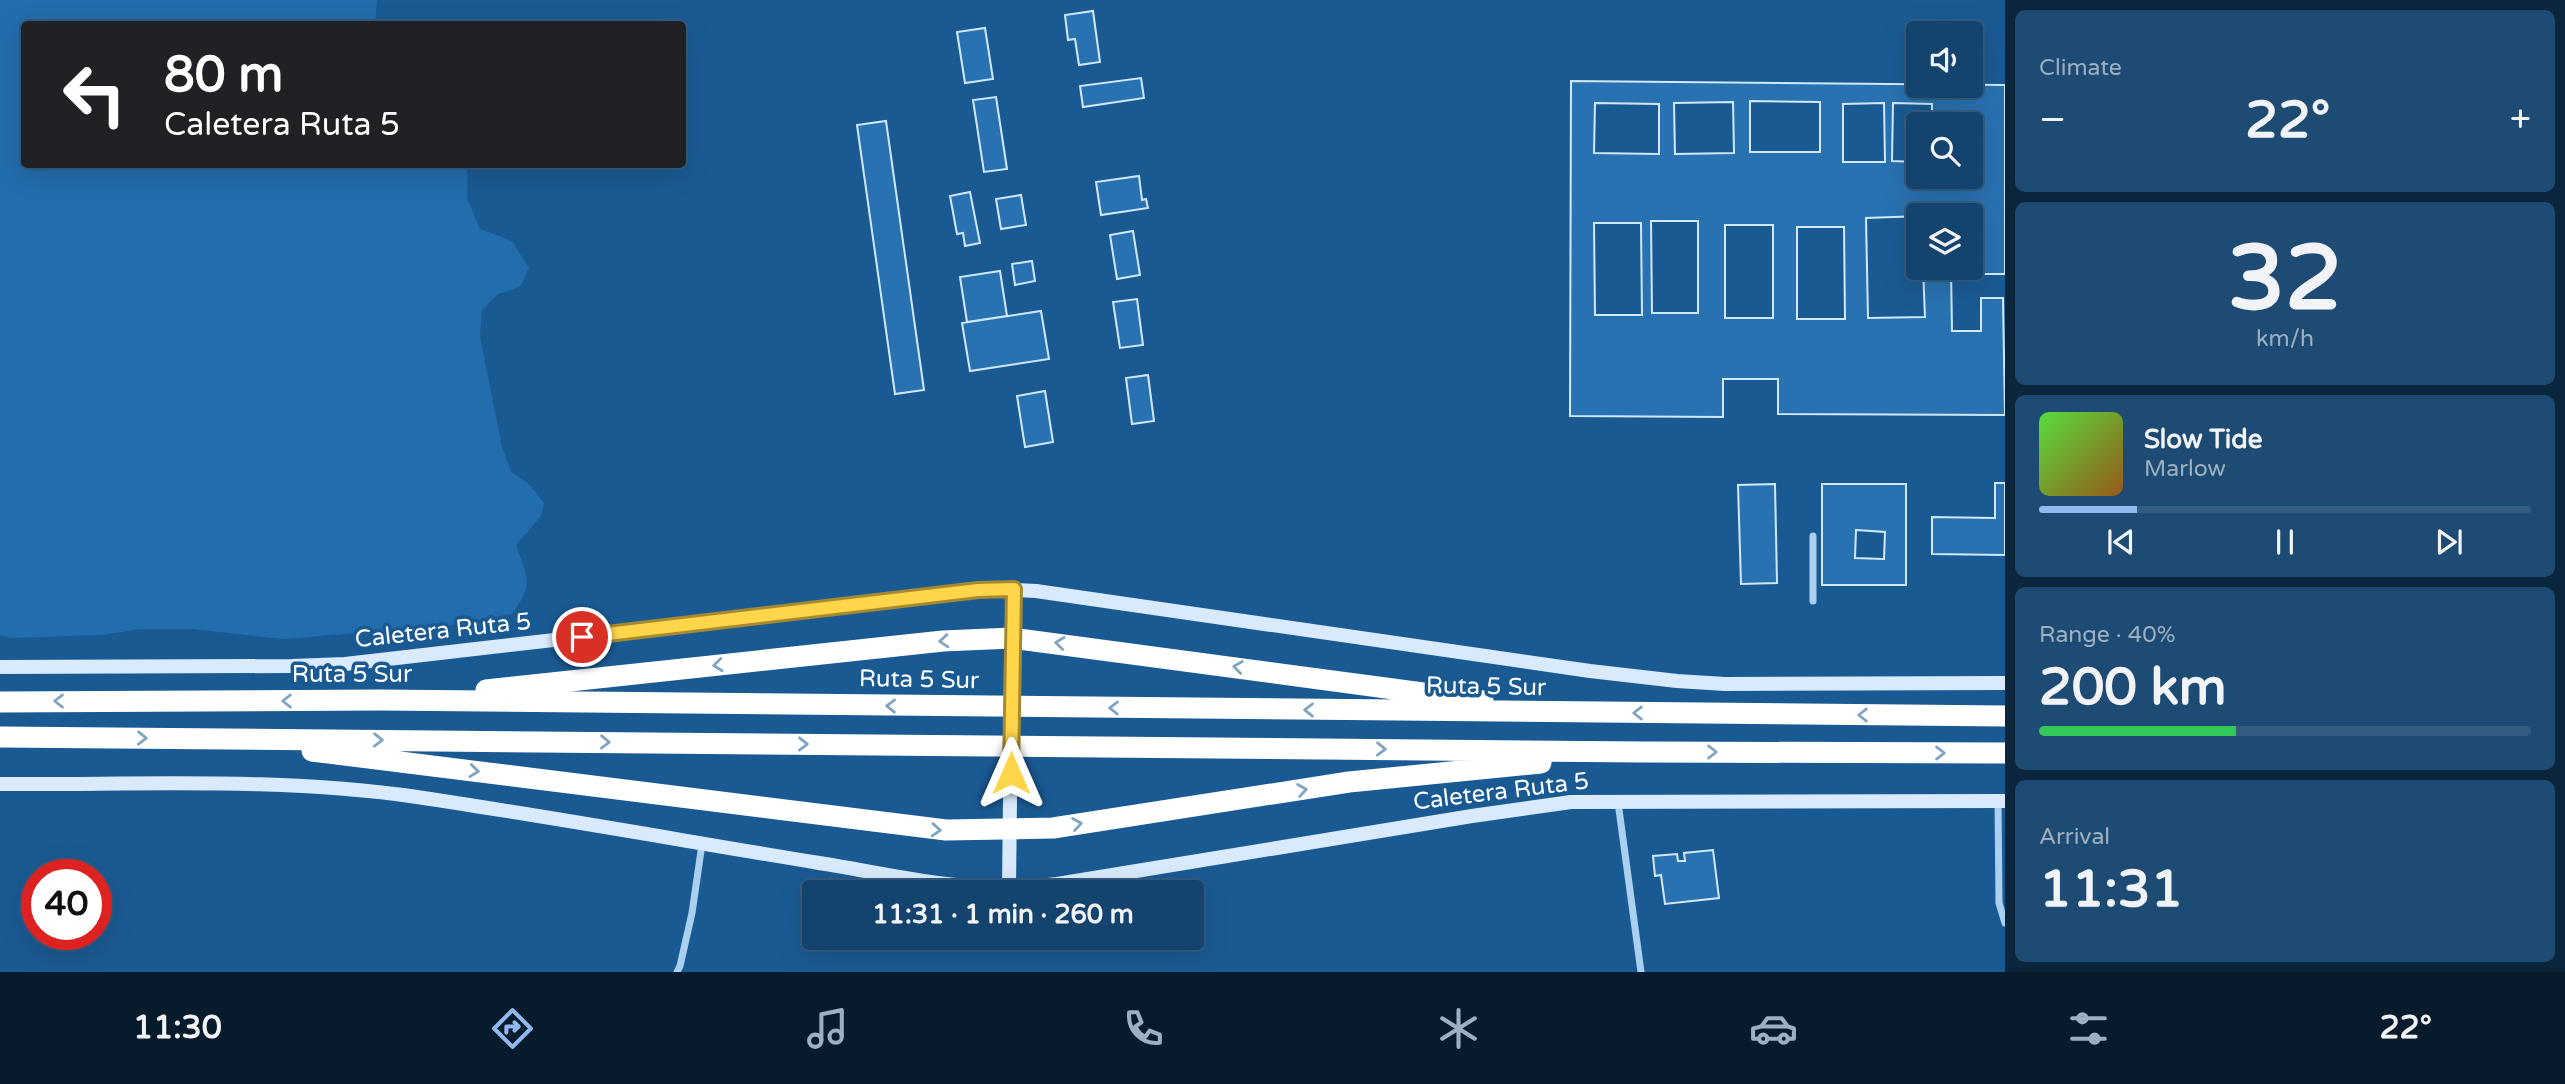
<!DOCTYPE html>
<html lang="en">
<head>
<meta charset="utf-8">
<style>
	:root { --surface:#14446e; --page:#1d4b73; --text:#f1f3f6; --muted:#9db0c2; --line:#335c81; --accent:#90b9f0 }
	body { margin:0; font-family:"Varela Round",sans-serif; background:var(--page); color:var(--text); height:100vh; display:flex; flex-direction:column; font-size:26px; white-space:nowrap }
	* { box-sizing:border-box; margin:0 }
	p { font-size:23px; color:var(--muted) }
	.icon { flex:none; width:38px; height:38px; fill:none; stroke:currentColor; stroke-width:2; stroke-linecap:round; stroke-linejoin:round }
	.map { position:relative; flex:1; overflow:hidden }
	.side { display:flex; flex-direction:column; gap:10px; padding:10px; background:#0b253c; width:560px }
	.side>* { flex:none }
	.hud { position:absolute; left:21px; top:21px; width:665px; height:147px; border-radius:7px; box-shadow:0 7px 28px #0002,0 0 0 2px var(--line); background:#202124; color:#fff; overflow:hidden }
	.tools { position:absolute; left:1906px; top:21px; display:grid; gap:14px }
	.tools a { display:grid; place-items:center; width:77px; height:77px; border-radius:7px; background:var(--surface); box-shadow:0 7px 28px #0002,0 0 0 2px var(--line); font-size:35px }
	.speed { position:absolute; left:21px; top:859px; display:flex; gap:14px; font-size:35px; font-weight:700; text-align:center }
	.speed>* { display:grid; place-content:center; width:91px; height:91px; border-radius:50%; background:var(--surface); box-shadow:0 7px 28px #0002,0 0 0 2px var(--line); line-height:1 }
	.speed .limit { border:10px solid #d22; background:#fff; color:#111 }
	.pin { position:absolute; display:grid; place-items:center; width:60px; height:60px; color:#fff; margin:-30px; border:4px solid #fff; border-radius:50%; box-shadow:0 2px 7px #0007 }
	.me { position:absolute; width:77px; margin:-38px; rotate:0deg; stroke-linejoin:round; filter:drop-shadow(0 0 5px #0008) }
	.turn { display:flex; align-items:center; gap:24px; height:147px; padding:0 28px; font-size:32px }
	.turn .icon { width:91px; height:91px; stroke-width:2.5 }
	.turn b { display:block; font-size:49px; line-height:60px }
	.big { font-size:52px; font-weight:700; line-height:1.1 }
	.side .widget { flex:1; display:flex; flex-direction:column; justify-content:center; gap:10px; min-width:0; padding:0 24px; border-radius:10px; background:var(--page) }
	.side .dial { align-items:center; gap:0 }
	.dial b { font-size:91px; line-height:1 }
	.song { display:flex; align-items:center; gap:21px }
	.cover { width:84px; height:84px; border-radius:10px; background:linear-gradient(135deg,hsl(110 70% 55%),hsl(30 70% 35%)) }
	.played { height:7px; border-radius:4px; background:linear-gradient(90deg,var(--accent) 20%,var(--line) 20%) }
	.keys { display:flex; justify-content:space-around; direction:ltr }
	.heat { display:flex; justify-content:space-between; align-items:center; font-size:38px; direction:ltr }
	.charge { height:10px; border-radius:5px; background:linear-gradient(90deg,#34c759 40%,var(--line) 0) }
	.trip { position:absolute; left:802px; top:880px; width:402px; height:70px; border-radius:7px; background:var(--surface); box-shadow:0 7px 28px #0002,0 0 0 2px var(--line); font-weight:700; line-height:70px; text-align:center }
	.tabs { display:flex; height:112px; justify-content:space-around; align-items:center; background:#081b2c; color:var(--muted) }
	.tabs .icon { width:49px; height:49px }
	.tabs .active { color:var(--accent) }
	.tabs b { font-size:32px; color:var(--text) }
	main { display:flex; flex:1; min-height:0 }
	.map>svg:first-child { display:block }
	.green { fill:#226dac }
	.building { fill:#2972b1; stroke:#d1e8fb; stroke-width:2; fill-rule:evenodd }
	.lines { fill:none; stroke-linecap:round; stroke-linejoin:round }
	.street { stroke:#aad0ef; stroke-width:7 }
	.secondary { stroke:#d8eafb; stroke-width:14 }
	.highway { stroke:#fff; stroke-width:21 }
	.secondary-bridge { stroke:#d8eafb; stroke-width:14 }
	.oneway { stroke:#81a4c4 }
	.route-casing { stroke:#a68a30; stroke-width:18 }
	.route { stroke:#ffd54a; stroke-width:12 }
	.labels { text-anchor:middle; stroke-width:7; stroke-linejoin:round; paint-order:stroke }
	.street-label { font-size:24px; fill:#fff; stroke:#1a5a93 }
</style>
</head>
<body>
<main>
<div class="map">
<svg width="2005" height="972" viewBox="0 0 2005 972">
	<rect width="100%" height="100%" fill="#1a5a93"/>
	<path class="green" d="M 0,0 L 377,0 L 375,24 L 24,24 L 24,164 L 467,165 L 467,198 L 480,229 L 512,241 L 529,268 L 520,287 L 498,294 L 482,310 L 480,337 L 502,447 L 511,472 L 529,484 L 544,503 L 541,516 L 516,545 C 527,578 535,583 512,614 L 452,625 L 284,639 L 192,629 L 140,629 L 102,635 L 11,638 L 0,635 Z"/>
	<path class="building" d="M 1093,11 L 1100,62 L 1079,65 L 1075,39 L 1068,40 L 1065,15 Z
		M 985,28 L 993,79 L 965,83 L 957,32 Z
		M 1141,78 L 1144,98 L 1083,107 L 1080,86 Z
		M 1571,81 L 2005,85 L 2005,274 L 1975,274 L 1975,203 L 1951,203 L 1951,215 L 1866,218 L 1868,318 L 1925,317 L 1923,268 L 1951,268 L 1952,331 L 1981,331 L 1981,298 L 2003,298 L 2005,415 L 1778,414 L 1778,379 L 1723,379 L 1723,417 L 1570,416 ZM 1750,101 L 1820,102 L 1820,152 L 1750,152 ZM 1733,102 L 1734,153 L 1675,154 L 1674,103 ZM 1595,103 L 1659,104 L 1659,154 L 1594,153 ZM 1884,103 L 1885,162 L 1843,162 L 1843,104 ZM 1893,103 L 1932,104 L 1932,124 L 1970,124 L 1970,166 L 1974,166 L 1974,188 L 1954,188 L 1954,177 L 1918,177 L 1918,162 L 1892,161 ZM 1651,221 L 1698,221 L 1698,313 L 1652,313 ZM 1594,223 L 1641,223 L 1642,315 L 1595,315 ZM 1725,225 L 1773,225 L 1773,318 L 1725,318 ZM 1797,227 L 1844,227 L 1845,319 L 1797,319 Z
		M 996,97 L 1007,169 L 984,172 L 973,100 Z
		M 886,121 L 924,390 L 895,394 L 857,125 Z
		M 1139,176 L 1142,200 L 1146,199 L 1148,208 L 1101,215 L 1096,182 Z
		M 970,192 L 980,243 L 965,246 L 963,233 L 957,234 L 950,196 Z
		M 1021,195 L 1026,225 L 1001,229 L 996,199 Z
		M 1133,231 L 1140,275 L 1117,279 L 1110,235 Z
		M 1032,261 L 1035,281 L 1015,285 L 1012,264 Z
		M 1000,271 L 1007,316 L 967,322 L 960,277 Z
		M 1137,299 L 1143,345 L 1120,348 L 1113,302 Z
		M 1041,311 L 1049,359 L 970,371 L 962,323 Z
		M 1148,375 L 1154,421 L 1132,424 L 1126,378 Z
		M 1045,391 L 1053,442 L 1025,447 L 1017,396 Z
		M 1995,483 L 2005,483 L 2005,555 L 1932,554 L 1932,517 L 1995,518 Z
		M 1775,484 L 1777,583 L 1741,584 L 1738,485 Z
		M 1822,484 L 1906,484 L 1906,585 L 1822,585 ZM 1856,530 L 1885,532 L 1884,559 L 1855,558 Z
		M 1713,850 L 1719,898 L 1665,904 L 1661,875 L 1655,876 L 1653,856 L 1677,854 L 1678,861 L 1685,861 L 1684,853 Z"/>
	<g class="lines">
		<path class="street" d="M 1813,601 L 1813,536
			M 1998,801 L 1999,903 L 2005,923
			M 1618,802 L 1641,972
			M 677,972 L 680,966 L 692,913 L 702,844"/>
		<path class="secondary" d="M 1011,663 L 1014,589
			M 0,667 L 292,666 L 345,664 L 998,589 L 1036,591 L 1590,671 L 1677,681 L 1725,684 L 2005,683
			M 0,784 C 138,785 280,777 417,797 C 551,817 685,841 819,863 C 902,876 971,896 1057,884 L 1472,816 L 1571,802 L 2005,801
			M 1009,888 L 1010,800"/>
		<path class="highway" d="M 486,690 L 943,641 L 1012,638 L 1483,701
			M 0,702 L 380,700 L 2005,716
			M 0,737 L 1644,752 L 2005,753
			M 312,751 L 946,830 L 1053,828 L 1349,782 L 1541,763"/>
		<path class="secondary-bridge" d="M 1010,800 L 1011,663"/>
	</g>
	<defs><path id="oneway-chevron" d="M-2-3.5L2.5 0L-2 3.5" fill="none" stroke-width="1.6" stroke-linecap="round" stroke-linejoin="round" transform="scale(1.75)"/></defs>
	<g class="oneway">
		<use href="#oneway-chevron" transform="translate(944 641) rotate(176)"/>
		<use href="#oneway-chevron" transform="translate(1060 643) rotate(-173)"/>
		<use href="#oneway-chevron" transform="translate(718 665) rotate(174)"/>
		<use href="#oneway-chevron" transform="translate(1238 667) rotate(-172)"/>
		<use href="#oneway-chevron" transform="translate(59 701) rotate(180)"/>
		<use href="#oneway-chevron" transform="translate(287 701) rotate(180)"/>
		<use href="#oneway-chevron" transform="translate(891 706) rotate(-179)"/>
		<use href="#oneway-chevron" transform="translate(1114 708) rotate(-179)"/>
		<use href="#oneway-chevron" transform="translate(1309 710) rotate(-179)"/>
		<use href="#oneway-chevron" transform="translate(1638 713) rotate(-180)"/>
		<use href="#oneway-chevron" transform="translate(1863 715) rotate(-180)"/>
		<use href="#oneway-chevron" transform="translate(142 738) rotate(1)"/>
		<use href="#oneway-chevron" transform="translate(378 740) rotate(1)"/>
		<use href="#oneway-chevron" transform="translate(605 742) rotate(1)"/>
		<use href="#oneway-chevron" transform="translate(803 744) rotate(1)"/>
		<use href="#oneway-chevron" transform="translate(1381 749) rotate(1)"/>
		<use href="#oneway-chevron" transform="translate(1712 752)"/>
		<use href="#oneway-chevron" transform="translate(1940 753)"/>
		<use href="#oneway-chevron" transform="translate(474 771) rotate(7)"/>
		<use href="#oneway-chevron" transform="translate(1302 790) rotate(-9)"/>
		<use href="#oneway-chevron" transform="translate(1077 824) rotate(-9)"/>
		<use href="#oneway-chevron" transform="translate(936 830) rotate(4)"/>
	</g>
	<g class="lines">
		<g class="route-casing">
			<path id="route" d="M 582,637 L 978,590 L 1014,589 L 1011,773"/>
		</g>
		<use href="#route" class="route"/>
	</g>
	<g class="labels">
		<g class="street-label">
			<text transform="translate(443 630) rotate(-6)" y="8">Caletera Ruta 5</text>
			<text x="352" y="682">Ruta 5 Sur</text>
			<text transform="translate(919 679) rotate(1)" y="8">Ruta 5 Sur</text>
			<text transform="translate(1486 686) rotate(1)" y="8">Ruta 5 Sur</text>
			<text transform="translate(1501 791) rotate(-7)" y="8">Caletera Ruta 5</text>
		</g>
	</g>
</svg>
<div class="tools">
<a><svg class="icon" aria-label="sound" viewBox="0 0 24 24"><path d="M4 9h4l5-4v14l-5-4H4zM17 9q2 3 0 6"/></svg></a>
<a><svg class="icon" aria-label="search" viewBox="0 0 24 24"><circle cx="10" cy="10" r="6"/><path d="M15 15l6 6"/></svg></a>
<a><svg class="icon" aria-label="layers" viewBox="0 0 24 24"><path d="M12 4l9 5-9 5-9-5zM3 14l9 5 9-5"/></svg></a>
</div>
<div class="speed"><div class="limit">40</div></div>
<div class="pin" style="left:582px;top:637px;background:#d93025"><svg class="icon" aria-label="arrive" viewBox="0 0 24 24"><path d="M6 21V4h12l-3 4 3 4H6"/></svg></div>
<svg class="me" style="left:1011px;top:773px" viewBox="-20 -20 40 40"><path d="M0-17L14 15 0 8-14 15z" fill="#ffd54a" stroke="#fff" stroke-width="4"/></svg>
<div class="trip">11:31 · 1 min · 260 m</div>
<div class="hud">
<div class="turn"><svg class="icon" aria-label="left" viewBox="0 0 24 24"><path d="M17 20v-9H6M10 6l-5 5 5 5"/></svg><div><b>80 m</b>Caletera Ruta 5</div></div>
</div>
</div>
<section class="side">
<div class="widget"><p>Climate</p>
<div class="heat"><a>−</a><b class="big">22°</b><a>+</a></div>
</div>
<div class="widget dial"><b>32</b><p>km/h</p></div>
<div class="widget">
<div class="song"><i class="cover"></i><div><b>Slow Tide</b><p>Marlow</p></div></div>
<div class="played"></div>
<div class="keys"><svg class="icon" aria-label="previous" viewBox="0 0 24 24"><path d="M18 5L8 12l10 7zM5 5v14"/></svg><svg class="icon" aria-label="pause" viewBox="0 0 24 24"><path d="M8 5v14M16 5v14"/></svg><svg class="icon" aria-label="next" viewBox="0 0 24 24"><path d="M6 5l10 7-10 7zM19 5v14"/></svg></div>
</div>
<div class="widget"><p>Range · 40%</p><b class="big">200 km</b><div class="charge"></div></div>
<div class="widget"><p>Arrival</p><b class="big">11:31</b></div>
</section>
</main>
<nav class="tabs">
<b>11:30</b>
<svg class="icon active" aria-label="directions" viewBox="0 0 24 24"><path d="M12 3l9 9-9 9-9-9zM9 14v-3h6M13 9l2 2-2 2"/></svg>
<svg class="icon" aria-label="music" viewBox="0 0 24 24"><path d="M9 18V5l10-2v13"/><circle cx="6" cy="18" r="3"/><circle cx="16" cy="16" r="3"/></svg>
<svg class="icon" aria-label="phone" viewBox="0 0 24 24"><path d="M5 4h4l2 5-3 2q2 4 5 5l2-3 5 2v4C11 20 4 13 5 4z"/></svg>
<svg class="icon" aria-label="climate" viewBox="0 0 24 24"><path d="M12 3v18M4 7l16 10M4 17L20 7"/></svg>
<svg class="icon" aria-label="car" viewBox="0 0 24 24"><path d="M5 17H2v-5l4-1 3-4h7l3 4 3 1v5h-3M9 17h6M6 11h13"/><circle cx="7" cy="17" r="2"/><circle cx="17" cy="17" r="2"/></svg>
<svg class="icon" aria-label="filters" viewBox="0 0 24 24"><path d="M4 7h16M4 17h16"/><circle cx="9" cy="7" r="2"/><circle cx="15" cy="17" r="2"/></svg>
<b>22°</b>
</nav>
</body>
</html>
